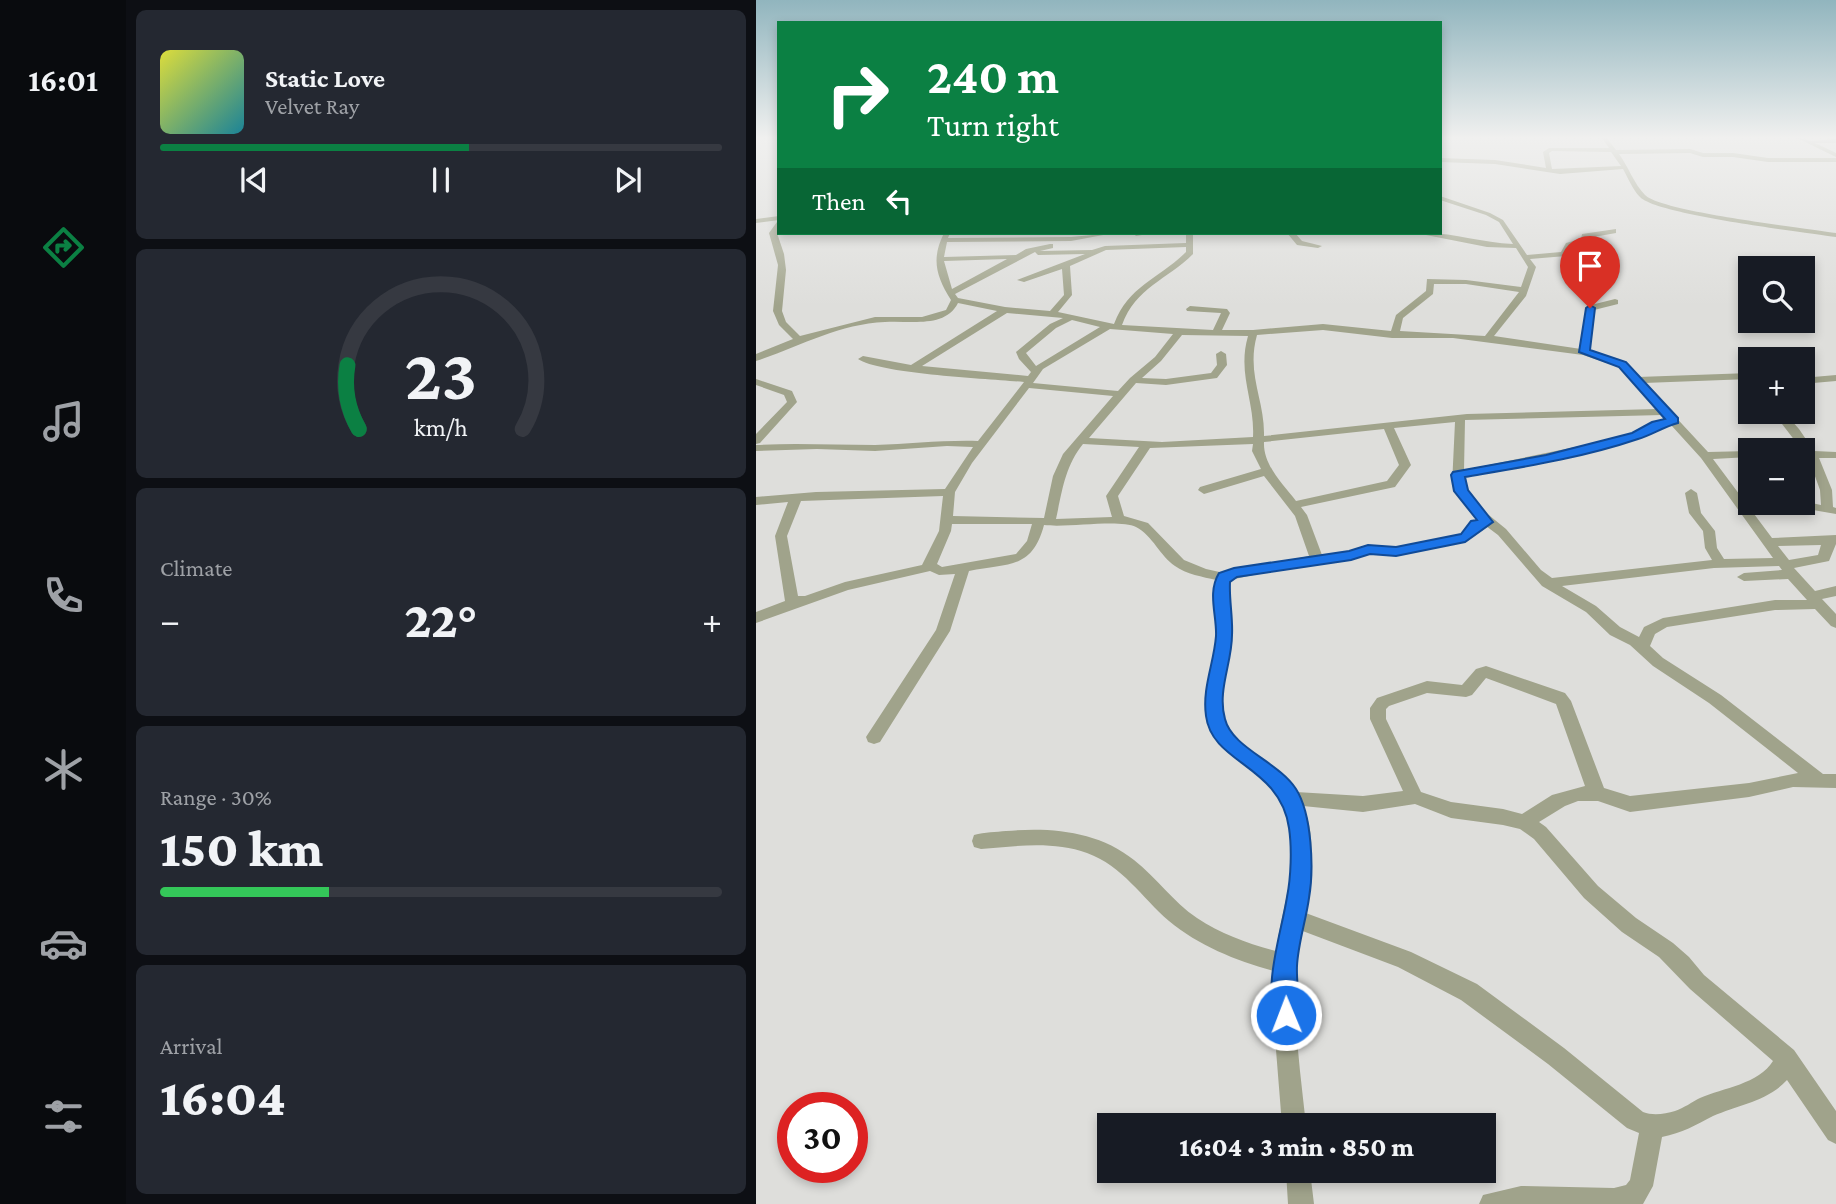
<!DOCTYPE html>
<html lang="en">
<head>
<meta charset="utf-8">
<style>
	:root { --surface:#171b24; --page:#242831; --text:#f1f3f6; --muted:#9ea1a6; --line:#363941; --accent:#0b8043 }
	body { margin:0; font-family:"Crimson Pro",serif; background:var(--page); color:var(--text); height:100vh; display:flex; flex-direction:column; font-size:26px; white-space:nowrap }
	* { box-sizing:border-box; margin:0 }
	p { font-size:23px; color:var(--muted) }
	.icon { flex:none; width:38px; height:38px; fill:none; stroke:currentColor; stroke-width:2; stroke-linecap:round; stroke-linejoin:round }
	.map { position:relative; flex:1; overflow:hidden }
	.sheet { display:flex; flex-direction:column; gap:10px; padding:10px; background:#0d0f14; width:630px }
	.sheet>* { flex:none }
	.hud { position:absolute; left:21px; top:21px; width:665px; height:214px; border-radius:0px; box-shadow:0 4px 10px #0003; background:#0b8043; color:#fff; overflow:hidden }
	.controls { position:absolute; left:982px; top:256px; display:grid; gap:14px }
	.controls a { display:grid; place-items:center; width:77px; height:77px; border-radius:0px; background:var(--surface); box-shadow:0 4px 10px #0003; font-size:35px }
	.speed { position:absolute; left:21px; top:1092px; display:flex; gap:14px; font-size:35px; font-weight:700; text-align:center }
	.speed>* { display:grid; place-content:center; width:91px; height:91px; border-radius:50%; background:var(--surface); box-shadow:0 4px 10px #0003; line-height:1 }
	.speed .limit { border:10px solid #d22; background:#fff; color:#111 }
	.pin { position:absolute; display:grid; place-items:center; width:60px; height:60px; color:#fff; margin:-72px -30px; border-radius:50% 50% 50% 0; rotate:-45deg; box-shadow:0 0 7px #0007 }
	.pin .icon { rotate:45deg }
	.me { position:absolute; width:77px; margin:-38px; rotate:359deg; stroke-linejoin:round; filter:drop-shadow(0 0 5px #0008) }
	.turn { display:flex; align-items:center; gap:24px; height:147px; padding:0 35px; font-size:32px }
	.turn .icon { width:91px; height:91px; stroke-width:2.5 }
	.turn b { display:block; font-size:49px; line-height:60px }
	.then { display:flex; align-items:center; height:66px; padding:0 35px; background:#0003; gap:14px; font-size:26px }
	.big { font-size:52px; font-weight:800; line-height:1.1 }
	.sheet .card { flex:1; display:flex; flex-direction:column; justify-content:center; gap:10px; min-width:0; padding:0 24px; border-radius:10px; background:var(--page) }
	.sheet .dial { align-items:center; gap:0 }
	.dial svg { height:182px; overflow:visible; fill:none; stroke:var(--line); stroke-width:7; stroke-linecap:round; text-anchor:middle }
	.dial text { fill:var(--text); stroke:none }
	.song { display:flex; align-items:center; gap:21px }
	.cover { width:84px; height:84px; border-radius:10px; background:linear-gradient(135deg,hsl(60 70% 55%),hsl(190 70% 35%)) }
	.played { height:7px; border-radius:4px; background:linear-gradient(90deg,var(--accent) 55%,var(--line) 55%) }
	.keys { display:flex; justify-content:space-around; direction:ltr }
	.heat { display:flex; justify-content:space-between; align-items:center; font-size:38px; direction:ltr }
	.charge { height:10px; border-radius:5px; background:linear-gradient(90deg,#34c759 30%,var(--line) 0) }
	.trip { position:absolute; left:341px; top:1113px; width:399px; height:70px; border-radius:0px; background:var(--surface); box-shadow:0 4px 10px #0003; font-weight:800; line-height:70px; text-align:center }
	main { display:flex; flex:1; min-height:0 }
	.menu { display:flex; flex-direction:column; width:126px; justify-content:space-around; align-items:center; background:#090b0e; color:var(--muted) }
	.menu .icon { width:49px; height:49px }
	.menu .current { color:var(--accent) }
	.menu b { font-size:32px; color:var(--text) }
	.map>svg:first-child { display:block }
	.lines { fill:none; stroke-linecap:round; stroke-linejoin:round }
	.minor { fill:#a0a38b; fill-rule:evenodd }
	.route { fill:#1a73e8; stroke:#114b97; stroke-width:2 }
</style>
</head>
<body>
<main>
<nav class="menu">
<b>16:01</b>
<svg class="icon current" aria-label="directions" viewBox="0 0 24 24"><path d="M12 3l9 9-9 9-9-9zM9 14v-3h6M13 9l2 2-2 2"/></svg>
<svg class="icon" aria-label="music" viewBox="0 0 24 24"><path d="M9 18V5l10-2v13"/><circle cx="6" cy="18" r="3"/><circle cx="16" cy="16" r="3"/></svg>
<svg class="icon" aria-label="phone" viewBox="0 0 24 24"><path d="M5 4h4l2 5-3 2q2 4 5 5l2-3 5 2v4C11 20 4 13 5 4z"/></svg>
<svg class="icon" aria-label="climate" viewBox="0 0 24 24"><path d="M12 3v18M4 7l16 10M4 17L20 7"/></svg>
<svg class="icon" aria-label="car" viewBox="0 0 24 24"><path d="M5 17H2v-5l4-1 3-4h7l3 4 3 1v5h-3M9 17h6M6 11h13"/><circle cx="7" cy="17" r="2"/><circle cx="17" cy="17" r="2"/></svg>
<svg class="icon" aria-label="filters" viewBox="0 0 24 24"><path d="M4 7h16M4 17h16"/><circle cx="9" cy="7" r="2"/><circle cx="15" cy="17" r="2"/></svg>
</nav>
<section class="sheet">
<div class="card">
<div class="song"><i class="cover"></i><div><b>Static Love</b><p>Velvet Ray</p></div></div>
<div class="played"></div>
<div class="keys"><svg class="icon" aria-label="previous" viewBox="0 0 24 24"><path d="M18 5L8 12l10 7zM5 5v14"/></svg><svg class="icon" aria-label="pause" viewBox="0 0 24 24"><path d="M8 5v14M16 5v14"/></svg><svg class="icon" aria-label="next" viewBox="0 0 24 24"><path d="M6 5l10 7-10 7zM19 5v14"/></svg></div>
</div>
<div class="card dial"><svg viewBox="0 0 100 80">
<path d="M14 69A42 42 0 1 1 86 69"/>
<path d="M14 69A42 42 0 0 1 9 41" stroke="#0b8043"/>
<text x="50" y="56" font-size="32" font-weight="700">23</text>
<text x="50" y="72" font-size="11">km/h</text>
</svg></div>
<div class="card"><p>Climate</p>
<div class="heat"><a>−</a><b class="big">22°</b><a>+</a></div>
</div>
<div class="card"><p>Range · 30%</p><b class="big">150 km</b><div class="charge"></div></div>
<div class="card"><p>Arrival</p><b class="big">16:04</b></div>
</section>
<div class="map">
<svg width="1080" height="1204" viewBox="0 0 1080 1204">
	<rect width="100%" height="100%" fill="#dededb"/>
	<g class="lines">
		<path class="minor" d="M 845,137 L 850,137 L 860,150 L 934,149 L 947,153 L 977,153 L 1012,158 L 1080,158 L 1080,162 L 1012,162 L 977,157 L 947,157 L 934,153 L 863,154 C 872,166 878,184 889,195 C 906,212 1049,228 1080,233 L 1080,237 C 1048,232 901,215 884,197 C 877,190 872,178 867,169 L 804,174 L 739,164 L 684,162 L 684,158 L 739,160 L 790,168 L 787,152 L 793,148 L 853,148 ZM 796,151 L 855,152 L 865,166 L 796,169 L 793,153 Z
			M 1039,137 L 1054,141 L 1080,139 L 1080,143 L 1059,143 L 1080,153 L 1080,157 Z
			M 684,196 L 734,213 L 747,220 L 771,255 L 805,252 L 810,243 L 825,239 L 826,234 L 860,229 L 860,233 L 832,238 L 831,242 L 816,247 L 810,256 L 774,259 L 780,267 L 770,296 L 738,336 L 825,349 L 831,306 L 859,299 L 862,300 L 862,304 L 838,310 L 834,351 L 869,363 L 882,377 L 994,373 L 994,379 L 888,383 L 952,452 L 994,451 L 994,457 L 957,459 L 1016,538 L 1080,535 L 1080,544 L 1073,561 L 1038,568 L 1059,591 L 1080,586 L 1080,596 L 1066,599 L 1080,614 L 1080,628 L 1075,626 L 1059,609 L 1019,610 L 911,627 L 899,634 L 894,646 L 907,658 L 965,695 L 1067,774 L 1080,774 L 1080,788 L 1037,787 L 993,797 L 874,812 L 842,801 L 822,801 L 809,806 L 783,822 L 790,827 L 842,886 L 880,918 L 917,943 L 933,957 L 948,975 L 1038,1050 L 1080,1111 L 1080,1144 L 1072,1140 L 1031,1080 C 1012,1101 982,1105 957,1116 C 940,1125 926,1133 906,1137 L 897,1186 L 887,1204 L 723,1204 L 727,1195 L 765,1186 L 858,1188 L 870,1185 L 874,1180 L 883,1133 L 871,1128 L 792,1064 L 705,1000 L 642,967 L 544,930 C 533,995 543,1060 550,1125 L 526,1125 L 518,1025 L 518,971 C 481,961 443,946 413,921 C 385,897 367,866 331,853 C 298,841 260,846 225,849 L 218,847 L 216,841 L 218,835 C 229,832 240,832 250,831 C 295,827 342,831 378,860 C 401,878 417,902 441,918 C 465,934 493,944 520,951 C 526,906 545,860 532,814 C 519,769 455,761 450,712 C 447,689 457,667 460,644 C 463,622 453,601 460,580 C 447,577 430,574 419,566 C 404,556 397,536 380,527 C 363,519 312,528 288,525 C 276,570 252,563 213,571 L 194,631 L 124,742 L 118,744 L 112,742 L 110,737 L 180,630 L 199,574 L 183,575 L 174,571 L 92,590 L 0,623 L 0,612 L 29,601 L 19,536 L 32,502 L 0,505 L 0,497 L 60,492 L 189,489 L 217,447 L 191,446 L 119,451 L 61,449 L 0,451 L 0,445 C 40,443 79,445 119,445 C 153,444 187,440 222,441 L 268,382 C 235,379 124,374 102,359 L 107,356 L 155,365 L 241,311 L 202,303 C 189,329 153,320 129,322 C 82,324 43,347 0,361 L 0,354 L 37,339 L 23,325 L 17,311 L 22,265 L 13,233 L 21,222 L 23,221 L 21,233 L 28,254 L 30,270 L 26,311 L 30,322 L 44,336 L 119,317 L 166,317 L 190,310 L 195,300 C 180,276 175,259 188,233 L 194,233 L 192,238 L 315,237 L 358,233 L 315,241 L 191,242 L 188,257 L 260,255 L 270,249 L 294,244 L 297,244 L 297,248 L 284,251 L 336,250 L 349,246 L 430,243 L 430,233 L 437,233 L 437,254 C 411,280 380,287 366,325 L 457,330 L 465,313 L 431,311 L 430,309 L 434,306 L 471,309 L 474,313 L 466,330 L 497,330 L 567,324 L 635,331 L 640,315 L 670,291 L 671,279 L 710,280 L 765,287 L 772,267 L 760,248 L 731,247 L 670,235 L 670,233 C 699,233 727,243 757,244 L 743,222 L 730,215 L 684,200 ZM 430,247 L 430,252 C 403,279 373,285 358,324 L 302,312 L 316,295 L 314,266 L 350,250 ZM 279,252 L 282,255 L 329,254 L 261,280 L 268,282 L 306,269 L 308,295 L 294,311 L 249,307 L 202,298 L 199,294 ZM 251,259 L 196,289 L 188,261 ZM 678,284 L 710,284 L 763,292 L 729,336 L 644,331 L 647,318 L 677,294 ZM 251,313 L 307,318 L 294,324 L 260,352 L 263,359 L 275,372 L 272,376 L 166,366 ZM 316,320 L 344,327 L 280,366 L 270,353 L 300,328 ZM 354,329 L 417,334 L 399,357 L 374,378 L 362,391 L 277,383 L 287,369 ZM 567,330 L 636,338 L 697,338 L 827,355 L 863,367 L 901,409 L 711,414 L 508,436 C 509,400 490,374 501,335 ZM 426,335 L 492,336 C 481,374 499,401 497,437 L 406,442 L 333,438 L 380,383 L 410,385 L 461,378 L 471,365 L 470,354 L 465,351 L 460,354 L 461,365 L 455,373 L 410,379 L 386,378 L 405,361 ZM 273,388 L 357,396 L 307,454 L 297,476 L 288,518 L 197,516 L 199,492 L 216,463 ZM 906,415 L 910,420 L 879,433 L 853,440 L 708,470 L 709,420 ZM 699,422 L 696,485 L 715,513 L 723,520 L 716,521 L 705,534 L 640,547 L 612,545 L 593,551 L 566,555 L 551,515 L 545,507 L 639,487 L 655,465 L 638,428 ZM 915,425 L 945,458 L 1017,558 L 968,559 L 961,548 L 959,531 L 945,513 L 941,493 L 935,489 L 929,493 L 933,513 L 947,531 L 949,548 L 956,560 L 796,578 L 785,570 L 750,529 L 723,507 L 708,485 L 708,477 L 859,445 L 886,438 ZM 628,429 L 643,465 L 631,481 L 540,501 C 527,484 507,465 508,442 ZM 327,444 L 383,447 L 350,496 L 356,517 L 300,519 C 306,492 309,466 327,444 ZM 497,444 L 496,451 L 505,469 L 444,487 L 442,490 L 448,494 L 508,476 L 539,516 L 553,556 L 468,573 L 450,569 L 428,560 L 392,523 L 368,516 L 362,496 L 394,448 ZM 187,496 L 183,531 L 166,565 L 89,582 L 49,596 L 42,596 L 31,536 L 45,501 ZM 196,524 L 276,524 L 271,541 L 260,554 L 186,567 L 181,564 L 195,531 ZM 730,526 L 742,535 L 786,586 L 830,612 L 854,635 L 874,645 L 897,666 L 953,703 L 1042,773 L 993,783 L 874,796 L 848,788 L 815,701 L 809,693 L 730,666 L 720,669 L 706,685 L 671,681 L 621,698 L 614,708 L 614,719 L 647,791 L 607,796 L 540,792 C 514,758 463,745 465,698 C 466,678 474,659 475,639 C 476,619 468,600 474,580 L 534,567 L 595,559 L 613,553 L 640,555 L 709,541 C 718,539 720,528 730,526 ZM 1065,545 L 1062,555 L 1033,560 L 1022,546 ZM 1023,566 L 1026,570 L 988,573 L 981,577 L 988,581 L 1032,579 L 1051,600 L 1019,600 L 907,618 L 888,627 L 883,637 L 864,627 L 840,606 L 806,586 L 958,568 ZM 730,678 L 800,704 L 829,786 L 796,795 L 766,814 L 747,809 L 695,802 L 665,792 L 630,719 L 630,709 L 633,706 L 671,693 L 710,697 L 716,695 ZM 659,804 L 695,818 L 747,825 L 764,829 L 778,839 L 828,898 L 866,932 L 903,957 L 934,989 L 1017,1061 C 1003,1084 967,1088 944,1098 C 936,1102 928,1108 919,1111 C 909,1114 897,1116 887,1112 L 808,1048 L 721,984 L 655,952 L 547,912 C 554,878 562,839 547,806 L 607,812 Z
			M 23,216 L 23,220 L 0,223 L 0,219 Z
			M 377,233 L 398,233 L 380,236 Z
			M 531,233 L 539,233 L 546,241 L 566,246 L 562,248 L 541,245 Z
			M 1080,375 L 1080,381 L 1046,384 L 1046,378 Z
			M 0,379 L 36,391 L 41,402 L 4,443 L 0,444 L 0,434 L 31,402 L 28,395 L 0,385 Z
			M 1016,411 L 1027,411 L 1043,429 L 1058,451 L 1080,452 L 1080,458 L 1063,458 L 1076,490 L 1077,507 L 1080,508 L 1080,514 L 1034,506 L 1028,502 L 1046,501 L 1065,505 L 1064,490 L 1052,457 L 1046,457 L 1046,450 Z
			M 530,1171 L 554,1171 L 558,1204 L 532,1204 Z"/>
	</g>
	<linearGradient id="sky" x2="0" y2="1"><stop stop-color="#91b5be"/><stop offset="0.45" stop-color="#f0f0ef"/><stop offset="1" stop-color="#f0f0ef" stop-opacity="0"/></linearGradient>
	<rect width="1080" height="306" fill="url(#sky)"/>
	<path class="route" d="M 834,305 L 839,308 L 834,350 L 870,362 L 922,418 L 922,423 C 907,427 896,435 882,439 C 826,458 767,467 709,477 L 712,490 L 737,522 L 709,542 L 640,556 L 614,554 L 595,560 L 481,577 L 474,582 C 473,600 477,617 476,635 C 476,663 461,691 469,719 C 476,748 523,762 540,789 C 556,814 558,869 553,898 C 550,920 542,944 541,966 C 540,985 546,1006 539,1024 L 530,1028 L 521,1024 C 506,987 525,935 531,897 C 535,877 536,848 533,828 C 524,765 456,764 450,716 C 446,688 458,663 460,636 C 461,615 451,593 463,573 L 478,568 L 593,551 L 612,545 L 640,547 L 705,534 L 715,521 L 721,520 L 698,491 L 695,475 L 697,472 L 790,455 L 876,433 L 896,422 L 909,419 L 863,367 L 823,352 L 830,308 Z"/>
</svg>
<div class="controls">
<a><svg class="icon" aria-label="search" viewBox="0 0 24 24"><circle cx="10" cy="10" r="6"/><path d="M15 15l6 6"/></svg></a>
<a>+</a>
<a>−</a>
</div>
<div class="speed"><div class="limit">30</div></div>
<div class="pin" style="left:834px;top:308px;background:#d93025"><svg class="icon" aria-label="arrive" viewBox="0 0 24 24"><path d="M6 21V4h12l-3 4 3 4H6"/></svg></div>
<svg class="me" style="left:530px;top:1015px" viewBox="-20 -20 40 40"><circle r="17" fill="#1a73e8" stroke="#fff" stroke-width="3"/><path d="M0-11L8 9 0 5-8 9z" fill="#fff"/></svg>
<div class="trip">16:04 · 3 min · 850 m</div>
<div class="hud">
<div class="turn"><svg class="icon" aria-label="right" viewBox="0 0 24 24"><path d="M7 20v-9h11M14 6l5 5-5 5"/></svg><div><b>240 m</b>Turn right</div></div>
<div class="then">Then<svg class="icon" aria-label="left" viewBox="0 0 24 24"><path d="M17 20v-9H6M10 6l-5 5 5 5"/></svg></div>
</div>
</div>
</main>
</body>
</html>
